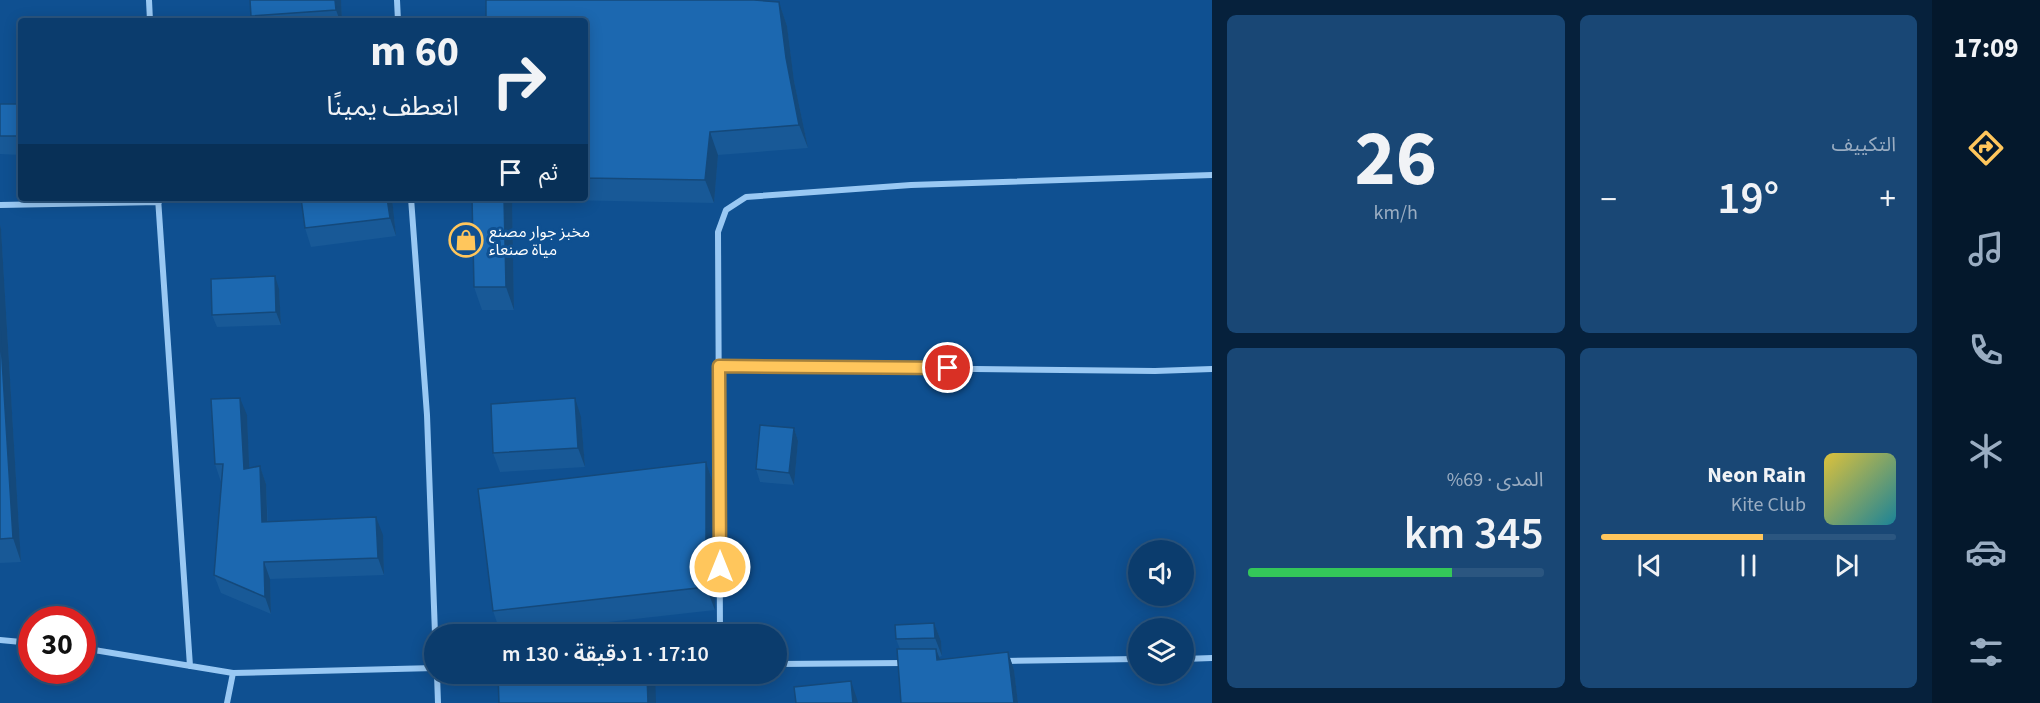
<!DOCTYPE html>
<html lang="ar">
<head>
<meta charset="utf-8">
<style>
	:root { --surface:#0b3c6d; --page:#194775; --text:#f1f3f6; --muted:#9aadc2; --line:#2b5680; --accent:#ffc65c }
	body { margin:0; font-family:"Source Sans 3","Noto Sans Arabic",sans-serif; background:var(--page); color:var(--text); direction:rtl; height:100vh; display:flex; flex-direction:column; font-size:22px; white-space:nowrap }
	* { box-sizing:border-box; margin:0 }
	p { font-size:20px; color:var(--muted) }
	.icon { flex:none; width:33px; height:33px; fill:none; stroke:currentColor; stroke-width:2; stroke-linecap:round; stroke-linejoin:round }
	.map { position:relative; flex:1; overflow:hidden; direction:ltr }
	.drawer { display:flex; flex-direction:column; gap:15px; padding:15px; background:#06213c; width:720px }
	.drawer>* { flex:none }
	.top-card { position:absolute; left:18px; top:18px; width:570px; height:183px; border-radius:6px; box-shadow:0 3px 15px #0003,0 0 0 2px var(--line); direction:rtl; background:#0b3c6d; color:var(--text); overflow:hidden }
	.fabs { position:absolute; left:1128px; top:540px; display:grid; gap:12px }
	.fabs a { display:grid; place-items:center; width:66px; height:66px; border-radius:50%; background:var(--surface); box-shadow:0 3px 15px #0003,0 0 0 2px var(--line); font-size:30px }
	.speed { position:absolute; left:18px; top:606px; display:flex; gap:12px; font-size:30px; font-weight:700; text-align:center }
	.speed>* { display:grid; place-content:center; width:78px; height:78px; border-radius:50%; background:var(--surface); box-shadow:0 3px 15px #0003,0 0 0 2px var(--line); line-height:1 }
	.speed .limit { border:9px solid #d22; background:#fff; color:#111 }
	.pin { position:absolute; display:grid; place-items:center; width:51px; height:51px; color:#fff; margin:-26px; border:3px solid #fff; border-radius:50%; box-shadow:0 2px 6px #0007 }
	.me { position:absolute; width:66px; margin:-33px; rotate:0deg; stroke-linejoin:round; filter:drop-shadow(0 0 4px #0008) }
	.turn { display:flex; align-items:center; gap:21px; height:126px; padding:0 30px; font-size:27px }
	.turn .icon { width:78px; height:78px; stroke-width:2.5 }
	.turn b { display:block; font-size:42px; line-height:51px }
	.then { display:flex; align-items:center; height:57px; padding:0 30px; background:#0003; gap:12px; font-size:22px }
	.big { font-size:45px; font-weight:600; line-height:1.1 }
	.drawer .tile { flex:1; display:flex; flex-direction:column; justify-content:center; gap:9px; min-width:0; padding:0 21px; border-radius:9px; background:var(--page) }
	.drawer .dial { align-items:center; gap:0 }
	.dial b { font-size:78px; line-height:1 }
	.song { display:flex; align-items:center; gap:18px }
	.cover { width:72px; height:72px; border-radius:9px; background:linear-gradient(135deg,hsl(50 70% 55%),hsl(190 70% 35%)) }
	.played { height:6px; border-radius:3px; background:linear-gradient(90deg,var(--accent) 55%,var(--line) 55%) }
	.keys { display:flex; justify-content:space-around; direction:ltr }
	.heat { display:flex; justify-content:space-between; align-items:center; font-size:33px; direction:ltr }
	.charge { height:9px; border-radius:4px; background:linear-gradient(90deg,#34c759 69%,var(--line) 0) }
	.drawer .tiles { flex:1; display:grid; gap:15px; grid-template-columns:repeat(2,1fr) }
	.trip { position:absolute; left:424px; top:624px; width:363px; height:60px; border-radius:30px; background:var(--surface); box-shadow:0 3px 15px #0003,0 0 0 2px var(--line); font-weight:600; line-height:60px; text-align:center; direction:rtl }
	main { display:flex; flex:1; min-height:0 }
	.dock { display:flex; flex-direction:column; width:108px; justify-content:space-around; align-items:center; background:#04182c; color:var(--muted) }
	.dock .icon { width:42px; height:42px }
	.dock .active { color:var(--accent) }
	.dock b { font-size:27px; color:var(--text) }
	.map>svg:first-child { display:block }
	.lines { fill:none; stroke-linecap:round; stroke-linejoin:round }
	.minor { stroke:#99c8f3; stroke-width:6 }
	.wall { fill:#185997 }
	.shaded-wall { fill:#14497b }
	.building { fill:#1c68b0; stroke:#14497b; stroke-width:1.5 }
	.route-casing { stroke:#a6813c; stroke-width:15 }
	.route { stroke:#ffc65c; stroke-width:10 }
	.labels { text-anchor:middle; stroke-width:6; stroke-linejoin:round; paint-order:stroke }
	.poi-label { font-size:16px; fill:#fff; stroke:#0f5091; text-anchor:start }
</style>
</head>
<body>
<main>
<nav class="dock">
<b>17:09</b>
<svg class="icon active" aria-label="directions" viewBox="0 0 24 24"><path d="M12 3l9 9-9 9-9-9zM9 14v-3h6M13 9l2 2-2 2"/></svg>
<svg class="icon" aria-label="music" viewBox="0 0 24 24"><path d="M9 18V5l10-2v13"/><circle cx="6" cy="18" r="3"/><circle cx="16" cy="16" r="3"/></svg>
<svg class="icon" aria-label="phone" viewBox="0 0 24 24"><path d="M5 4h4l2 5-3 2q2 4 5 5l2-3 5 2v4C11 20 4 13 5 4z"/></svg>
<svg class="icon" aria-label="climate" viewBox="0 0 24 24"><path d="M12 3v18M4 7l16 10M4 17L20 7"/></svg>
<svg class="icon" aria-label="car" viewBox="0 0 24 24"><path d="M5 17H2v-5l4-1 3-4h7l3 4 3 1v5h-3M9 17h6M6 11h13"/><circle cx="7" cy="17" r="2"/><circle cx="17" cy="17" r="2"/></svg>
<svg class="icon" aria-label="filters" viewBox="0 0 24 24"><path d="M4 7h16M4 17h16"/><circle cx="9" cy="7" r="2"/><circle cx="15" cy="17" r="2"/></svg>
</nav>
<section class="drawer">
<div class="tiles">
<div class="tile"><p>التكييف</p>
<div class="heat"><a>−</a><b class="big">19°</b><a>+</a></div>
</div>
<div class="tile dial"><b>26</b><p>km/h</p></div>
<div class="tile">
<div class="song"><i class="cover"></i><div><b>Neon Rain</b><p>Kite Club</p></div></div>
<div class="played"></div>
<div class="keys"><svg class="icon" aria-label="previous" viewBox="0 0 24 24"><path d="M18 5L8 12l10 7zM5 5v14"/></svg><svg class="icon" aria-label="pause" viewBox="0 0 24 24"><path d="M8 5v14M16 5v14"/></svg><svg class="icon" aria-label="next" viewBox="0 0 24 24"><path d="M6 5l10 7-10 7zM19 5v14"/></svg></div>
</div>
<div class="tile"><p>المدى · 69%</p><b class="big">345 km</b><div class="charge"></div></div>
</div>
</section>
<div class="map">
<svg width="1212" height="703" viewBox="0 0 1212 703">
	<rect width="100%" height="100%" fill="#0f5091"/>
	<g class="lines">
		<path class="minor" d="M 149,0 L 150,21
			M 397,0 L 398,21
			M 158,198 L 190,666
			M 411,198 L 427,415 L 435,634
			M 0,205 L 159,202
			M 719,366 L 1155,371 L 1212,369
			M 720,634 L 718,232 L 726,210 L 746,197 L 911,185 L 1212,175
			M 0,640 L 32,643
			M 82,648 L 233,673 L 435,668
			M 1184,659 L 1212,658
			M 1004,661 L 1138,659
			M 777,664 L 904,663
			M 437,674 L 438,703
			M 227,703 L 233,673"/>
	</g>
	<path class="wall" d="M 341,0 L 342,21 L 253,21 L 251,16 Z
		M 779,2 L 787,26 L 794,81 L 808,148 L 718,155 L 714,203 L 512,199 L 514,310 L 482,310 L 474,287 L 472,198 L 585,198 L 585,21 Z
		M 0,104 L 21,104 L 21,155 L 0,154 Z
		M 198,198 L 220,198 L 199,201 Z
		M 392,198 L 396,236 L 311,247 L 305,228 Z
		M 0,225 L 1,229 L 21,562 L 0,563 Z
		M 279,289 L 281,325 L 217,327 L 212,315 Z
		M 247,415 L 249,468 L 260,466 L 266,484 L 268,521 L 383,535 L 384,575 L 270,579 L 271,614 L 221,593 L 214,575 L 221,482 L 215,464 Z
		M 581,417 L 585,467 L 500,472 L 493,453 Z
		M 794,428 L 798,441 L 794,485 L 760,482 L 756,469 Z
		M 706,462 L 714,486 L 715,610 L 501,634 L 493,611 Z
		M 934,623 L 941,641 L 942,656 L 939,657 L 940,659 L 1008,652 L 1014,670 L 1018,703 L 901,703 L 900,649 L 896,639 Z"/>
	<path class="shaded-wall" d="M 335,0 L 341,0 L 342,21 L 340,21 L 336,10 Z
		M 779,2 L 787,26 L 794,81 L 808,148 L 799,125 L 786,58 Z
		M 710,132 L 718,155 L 714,203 L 705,180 Z
		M 387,198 L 392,198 L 396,236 L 390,218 Z
		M 504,198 L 512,199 L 514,310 L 506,287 Z
		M 0,225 L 1,229 L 21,562 L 13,538 L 0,327 Z
		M 275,276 L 279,289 L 281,325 L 276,312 Z
		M 240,398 L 247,415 L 250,486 L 244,469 Z
		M 575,398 L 581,417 L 585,467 L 578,448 Z
		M 794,428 L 798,441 L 794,485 L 789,473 Z
		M 706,462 L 714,486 L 715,610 L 706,587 Z
		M 260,466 L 266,484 L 268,539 L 262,522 Z
		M 376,517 L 383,535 L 384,575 L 378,558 Z
		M 264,562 L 270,579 L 271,614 L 265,597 Z
		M 934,623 L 941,641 L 942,656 L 935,638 Z
		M 936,649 L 943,667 L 937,660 Z
		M 1008,652 L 1014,670 L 1018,703 L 1014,703 Z
		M 647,674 L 655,674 L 656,703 L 648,703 Z
		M 851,681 L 857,699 L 858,703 L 853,703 Z"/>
	<path class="building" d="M 250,0 L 335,0 L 336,10 L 251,16 Z
		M 486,0 L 754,0 L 779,2 L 786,58 L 799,125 L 710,132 L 705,180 L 585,178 L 585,21 L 486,21 Z
		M 0,104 L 21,104 L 21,136 L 0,136 Z
		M 301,198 L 387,198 L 390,218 L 305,228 Z
		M 472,198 L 504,198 L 506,287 L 474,287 Z
		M 275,276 L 276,312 L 212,315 L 211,279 Z
		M 0,327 L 13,538 L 0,539 Z
		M 240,398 L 244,469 L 260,466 L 262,522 L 376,517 L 378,558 L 264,562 L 265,597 L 214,575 L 223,464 L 215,464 L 211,399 Z
		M 575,398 L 578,448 L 493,453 L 491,404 Z
		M 760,425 L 794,428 L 789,473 L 756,469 Z
		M 706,462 L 706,587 L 493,611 L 478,489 Z
		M 934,623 L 935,638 L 896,639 L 895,625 Z
		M 897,649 L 936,649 L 937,660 L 1008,652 L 1014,703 L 901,703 Z
		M 498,674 L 647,674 L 648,703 L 499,703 Z
		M 851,681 L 853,703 L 796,703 L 794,687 Z"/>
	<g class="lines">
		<g class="route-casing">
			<path id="route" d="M 720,567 L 719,366 L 948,368"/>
		</g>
		<use href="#route" class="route"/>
	</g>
	<defs>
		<g id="shop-ring" transform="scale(1.725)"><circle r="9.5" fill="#0f5091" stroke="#ffc65c" stroke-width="1.5"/><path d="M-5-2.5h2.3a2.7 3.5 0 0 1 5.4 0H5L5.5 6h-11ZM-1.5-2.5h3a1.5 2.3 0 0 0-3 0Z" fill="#ffc65c"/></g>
	</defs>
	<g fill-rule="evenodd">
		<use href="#shop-ring" x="466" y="240"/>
	</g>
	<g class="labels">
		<g class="poi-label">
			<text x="489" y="237">مخبز جوار مصنع<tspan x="489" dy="18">مياة صنعاء</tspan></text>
		</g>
	</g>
</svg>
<div class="fabs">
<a><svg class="icon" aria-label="sound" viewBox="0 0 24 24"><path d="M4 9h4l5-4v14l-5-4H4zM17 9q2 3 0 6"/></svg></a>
<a><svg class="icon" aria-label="layers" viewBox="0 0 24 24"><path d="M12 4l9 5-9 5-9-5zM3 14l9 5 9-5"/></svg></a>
</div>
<div class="speed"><div class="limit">30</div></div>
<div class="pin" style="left:948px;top:368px;background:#d93025"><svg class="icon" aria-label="arrive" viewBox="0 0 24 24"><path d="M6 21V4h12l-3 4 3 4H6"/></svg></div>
<svg class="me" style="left:720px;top:567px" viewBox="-20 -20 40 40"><circle r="17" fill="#ffc65c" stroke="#fff" stroke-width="3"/><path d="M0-11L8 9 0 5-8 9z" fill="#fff"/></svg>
<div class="trip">17:10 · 1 دقيقة · 130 m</div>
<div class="top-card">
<div class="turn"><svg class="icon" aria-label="right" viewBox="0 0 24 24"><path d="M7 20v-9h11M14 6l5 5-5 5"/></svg><div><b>60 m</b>انعطف يمينًا</div></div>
<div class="then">ثم<svg class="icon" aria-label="arrive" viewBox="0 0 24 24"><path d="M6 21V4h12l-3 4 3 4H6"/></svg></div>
</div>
</div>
</main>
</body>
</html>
